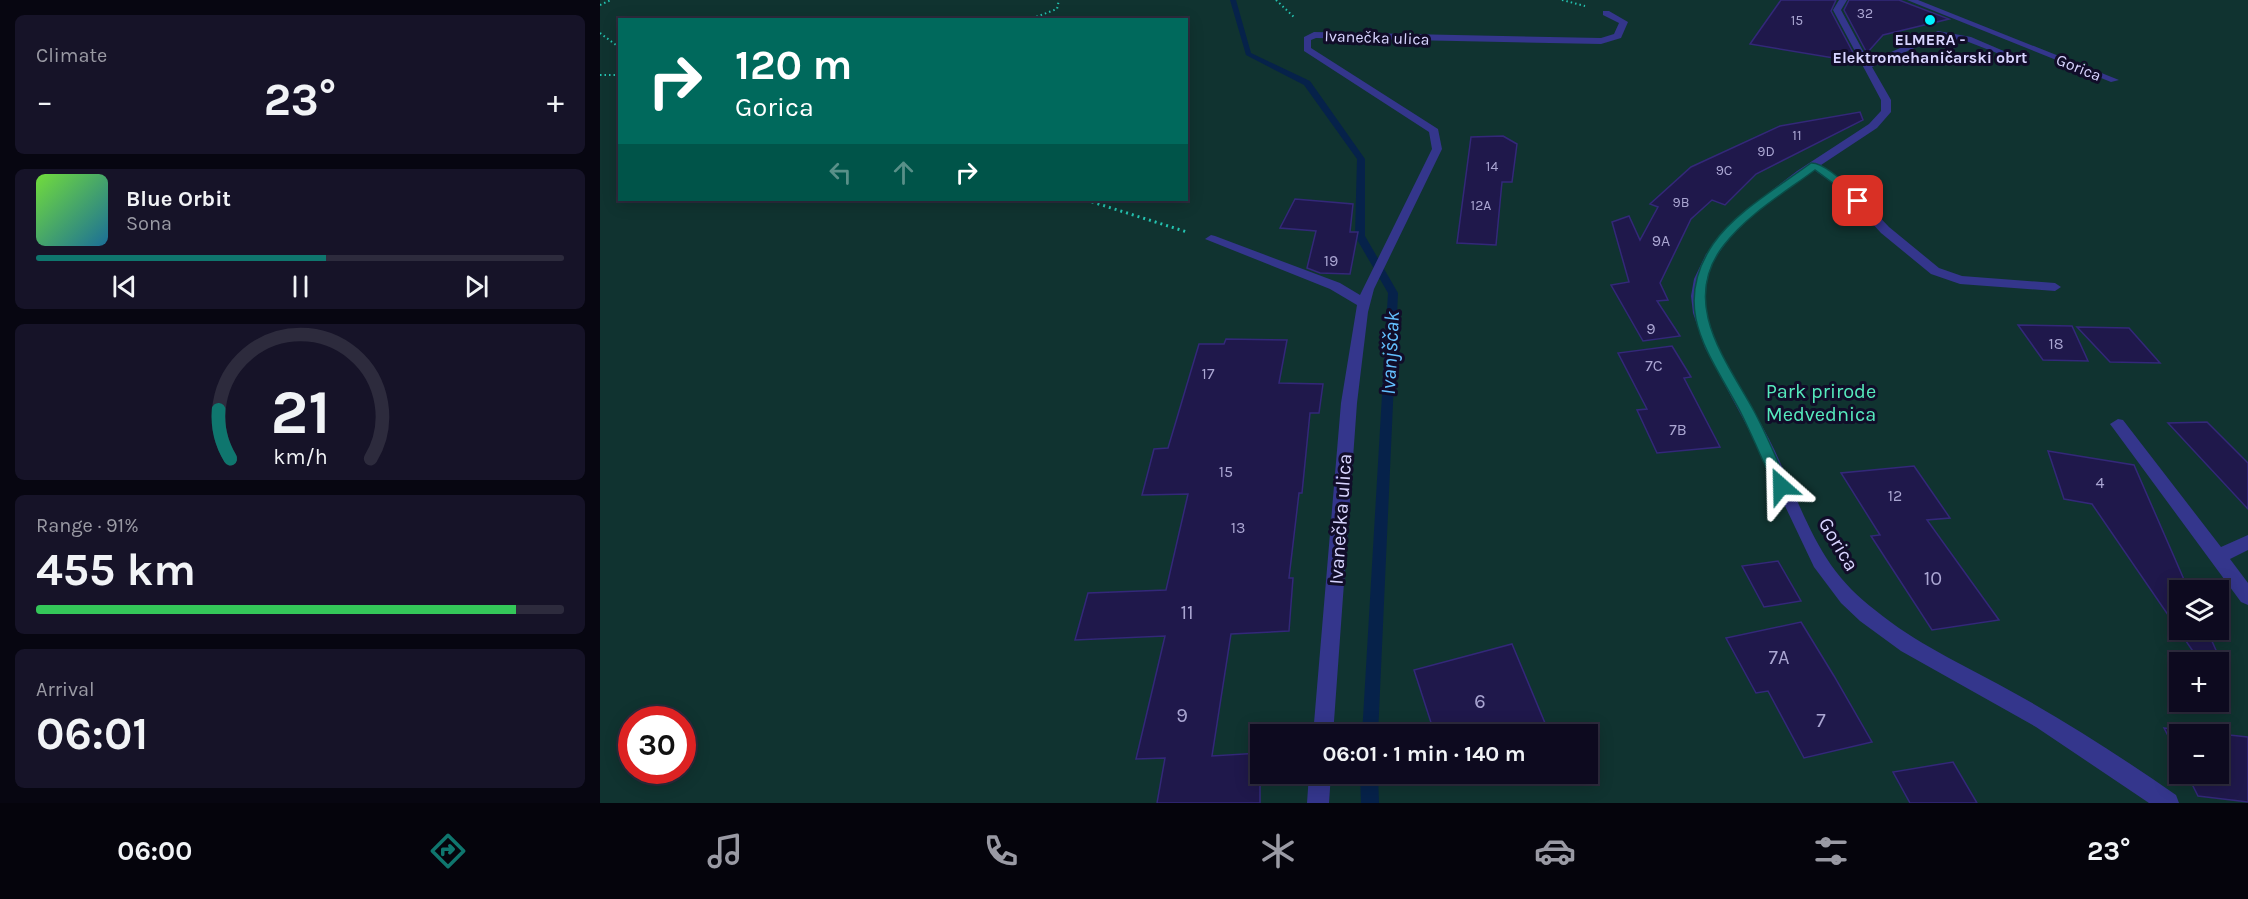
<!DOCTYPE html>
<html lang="en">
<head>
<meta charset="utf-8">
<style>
	:root { --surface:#0d0a1f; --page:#161328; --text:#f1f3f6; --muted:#9a9aa4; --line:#2d2b3d; --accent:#0f766e }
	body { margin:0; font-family:Karla,sans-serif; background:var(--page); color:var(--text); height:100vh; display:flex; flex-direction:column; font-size:22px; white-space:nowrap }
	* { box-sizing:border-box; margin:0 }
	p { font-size:20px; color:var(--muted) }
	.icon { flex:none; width:33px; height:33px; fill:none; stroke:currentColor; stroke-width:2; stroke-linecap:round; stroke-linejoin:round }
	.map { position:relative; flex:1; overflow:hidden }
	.drawer { display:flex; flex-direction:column; gap:15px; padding:15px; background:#070611; width:600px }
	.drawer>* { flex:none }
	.hud { position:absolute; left:18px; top:18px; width:570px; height:183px; border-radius:0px; box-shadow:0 3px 15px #0003,0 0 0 2px var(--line); background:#00695c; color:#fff; overflow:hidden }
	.buttons { position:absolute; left:1569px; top:580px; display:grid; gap:12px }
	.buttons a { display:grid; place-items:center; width:60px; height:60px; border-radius:0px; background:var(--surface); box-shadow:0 3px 15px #0003,0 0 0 2px var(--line); font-size:30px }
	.speed { position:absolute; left:18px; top:706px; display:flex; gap:12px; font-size:30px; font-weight:700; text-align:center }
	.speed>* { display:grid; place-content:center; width:78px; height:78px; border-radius:50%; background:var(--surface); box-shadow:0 3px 15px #0003,0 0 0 2px var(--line); line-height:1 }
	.speed .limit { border:9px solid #d22; background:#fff; color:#111 }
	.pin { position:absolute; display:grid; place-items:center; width:51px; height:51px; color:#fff; margin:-26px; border-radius:12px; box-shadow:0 3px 9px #0006 }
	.me { position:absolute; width:66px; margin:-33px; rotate:335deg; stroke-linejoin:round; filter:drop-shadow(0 0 4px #0008) }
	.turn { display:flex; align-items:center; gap:21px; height:126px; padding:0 18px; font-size:27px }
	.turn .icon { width:78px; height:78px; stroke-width:2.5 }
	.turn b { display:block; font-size:42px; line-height:51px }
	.lanes { display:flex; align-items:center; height:57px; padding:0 18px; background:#0003; justify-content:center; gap:30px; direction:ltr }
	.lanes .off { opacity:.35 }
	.big { font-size:45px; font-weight:700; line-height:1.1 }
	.drawer .tile { flex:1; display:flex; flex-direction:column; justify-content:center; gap:9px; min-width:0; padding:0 21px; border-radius:9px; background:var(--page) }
	.drawer .dial { align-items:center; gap:0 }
	.dial svg { height:156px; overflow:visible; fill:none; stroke:var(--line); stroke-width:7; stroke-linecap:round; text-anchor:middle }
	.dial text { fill:var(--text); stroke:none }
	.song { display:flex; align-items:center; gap:18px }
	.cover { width:72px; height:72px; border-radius:9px; background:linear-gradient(135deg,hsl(100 70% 55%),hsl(200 70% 35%)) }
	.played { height:6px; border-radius:3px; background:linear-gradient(90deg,var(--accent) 55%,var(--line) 55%) }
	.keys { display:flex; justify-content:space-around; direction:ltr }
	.heat { display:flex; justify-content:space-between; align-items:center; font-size:33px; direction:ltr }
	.charge { height:9px; border-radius:4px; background:linear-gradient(90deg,#34c759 91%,var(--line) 0) }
	.trip { position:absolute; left:650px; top:724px; width:348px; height:60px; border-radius:0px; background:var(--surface); box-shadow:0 3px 15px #0003,0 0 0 2px var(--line); font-weight:700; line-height:60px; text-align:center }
	.menu { display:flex; height:96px; justify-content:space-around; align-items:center; background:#05040c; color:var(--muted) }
	.menu .icon { width:42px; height:42px }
	.menu .active { color:var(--accent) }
	.menu b { font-size:27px; color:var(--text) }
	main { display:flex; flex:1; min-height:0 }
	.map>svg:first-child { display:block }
	.green { fill:#103330; fill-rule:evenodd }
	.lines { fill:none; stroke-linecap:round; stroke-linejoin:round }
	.stream { fill:#06224a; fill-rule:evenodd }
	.building { fill:#1f184b; stroke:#332879; stroke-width:1.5 }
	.path-far1 { stroke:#24c4b1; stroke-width:2; stroke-dasharray:1.5 3; stroke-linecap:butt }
	.path { stroke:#24c4b1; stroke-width:3; stroke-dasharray:2 4; stroke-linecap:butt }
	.minor { fill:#34368c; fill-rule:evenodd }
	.route { fill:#0f766e; stroke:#0a4d48; stroke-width:1.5 }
	.poi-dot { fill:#01f4ff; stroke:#110d29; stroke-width:2 }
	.labels { text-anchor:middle; stroke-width:6; stroke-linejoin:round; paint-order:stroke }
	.far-number-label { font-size:14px; fill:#aaa6d2 }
	.far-street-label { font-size:16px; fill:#d8d5ff; stroke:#110d29 }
	.far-poi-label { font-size:16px; font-weight:bold; fill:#d8d5ff; stroke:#110d29 }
	.number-label { font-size:16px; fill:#aaa6d2 }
	.park-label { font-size:20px; fill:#56eabd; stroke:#110d29 }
	.street-label { font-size:20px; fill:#d8d5ff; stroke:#110d29 }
	.near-number-label { font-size:20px; fill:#aaa6d2 }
	.water-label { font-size:21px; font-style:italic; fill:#63c0ff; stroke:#110d29 }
</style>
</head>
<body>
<main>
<section class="drawer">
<div class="tile"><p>Climate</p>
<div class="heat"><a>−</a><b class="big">23°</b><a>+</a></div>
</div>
<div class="tile">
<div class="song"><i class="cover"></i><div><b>Blue Orbit</b><p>Sona</p></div></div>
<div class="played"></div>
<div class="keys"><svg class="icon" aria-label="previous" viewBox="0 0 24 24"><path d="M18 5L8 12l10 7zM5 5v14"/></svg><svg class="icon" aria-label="pause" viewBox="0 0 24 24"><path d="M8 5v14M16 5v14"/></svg><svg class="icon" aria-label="next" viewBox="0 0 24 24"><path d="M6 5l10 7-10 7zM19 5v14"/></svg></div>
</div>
<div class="tile dial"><svg viewBox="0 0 100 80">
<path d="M14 69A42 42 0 1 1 86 69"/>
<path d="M14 69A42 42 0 0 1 8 44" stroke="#0f766e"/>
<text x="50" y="56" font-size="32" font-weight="700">21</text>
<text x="50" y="72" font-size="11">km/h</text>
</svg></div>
<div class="tile"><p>Range · 91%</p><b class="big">455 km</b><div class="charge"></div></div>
<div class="tile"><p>Arrival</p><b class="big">06:01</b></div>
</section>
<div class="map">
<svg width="1648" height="803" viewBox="0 0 1648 803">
	<rect width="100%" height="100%" fill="#110d29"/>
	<path class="green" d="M 0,0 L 1648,0 L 1648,803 L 0,803 ZM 20,20 L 586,20 L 586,200 L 20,200 ZM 1580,591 L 1618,591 L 1618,630 L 1580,630 ZM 1580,663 L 1618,663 L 1618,702 L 1580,702 ZM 32,720 L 82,720 L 82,771 L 32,771 ZM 660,735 L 987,735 L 987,774 L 660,774 ZM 1580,735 L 1618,735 L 1618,774 L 1580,774 Z"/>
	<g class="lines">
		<path class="stream" d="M 630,0 L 636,0 L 651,53 L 710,81 L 765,159 L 765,236 L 798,293 L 778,735 L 762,735 L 788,293 L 755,236 L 757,159 L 704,85 L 646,55 Z
			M 760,774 L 778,774 L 779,803 L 761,803 Z"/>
	</g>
	<path class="building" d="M 1181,0 L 1236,0 L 1231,11 L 1258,62 L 1150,44 Z
		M 1249,0 L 1299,0 L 1349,19 L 1283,35 L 1267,53 L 1244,10 Z
		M 1260,112 L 1263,120 L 1156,174 L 1125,205 L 1112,200 L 1091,219 L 1060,283 L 1068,300 L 1057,301 L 1080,336 L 1043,341 L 1011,285 L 1029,282 L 1012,222 L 1029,216 L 1040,240 L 1058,207 L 1050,204 L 1091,167 L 1180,126 Z
		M 903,136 L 917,144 L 912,182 L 902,182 L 896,245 L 857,243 L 871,137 Z
		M 695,199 L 753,204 L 750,232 L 758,232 L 750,274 L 720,273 L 707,268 L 716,231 L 680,228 Z
		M 1418,325 L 1472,326 L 1488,361 L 1443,360 Z
		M 1477,327 L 1529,328 L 1560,363 L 1510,362 Z
		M 626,339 L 687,340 L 679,383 L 723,384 L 719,413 L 710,413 L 702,493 L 699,493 L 689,578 L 693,578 L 689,631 L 631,634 L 612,756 L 660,753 L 660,803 L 557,803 L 565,758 L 536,759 L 565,636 L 475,640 L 488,593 L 566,590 L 588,494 L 542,495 L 554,449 L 568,448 L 599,344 L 624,344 Z
		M 1072,346 L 1091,377 L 1084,378 L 1120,447 L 1057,453 L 1037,410 L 1047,409 L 1018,353 Z
		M 1607,422 L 1648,463 L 1648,509 L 1568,423 Z
		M 1448,451 L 1534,465 L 1589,591 L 1580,591 L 1580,630 L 1607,630 L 1623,666 L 1618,669 L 1618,663 L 1601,663 L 1492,504 L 1464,499 Z
		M 1314,466 L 1350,518 L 1327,520 L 1399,620 L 1332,630 L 1271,536 L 1280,535 L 1241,473 Z
		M 1178,561 L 1201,601 L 1164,607 L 1142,566 Z
		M 1201,622 L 1234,676 L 1272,742 L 1204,758 L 1168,691 L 1156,693 L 1126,638 Z
		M 912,644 L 950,735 L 835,735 L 814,670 Z
		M 1564,728 L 1648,737 L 1648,802 L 1598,796 L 1587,774 L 1618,774 L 1618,735 L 1580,735 L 1580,759 Z
		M 1353,762 L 1377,803 L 1310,803 L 1293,772 Z"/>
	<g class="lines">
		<path class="path-far1" d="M 676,0 L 695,18
			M 962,0 L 985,6
			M 0,5 L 11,0
			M 428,20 L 457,9 L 459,0
			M 0,33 L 20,48
			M 0,75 L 20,75"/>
		<path class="path" d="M 486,200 L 587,232"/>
		<path class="minor" d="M 1239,0 L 1247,0 L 1241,10 L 1269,62 L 1338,31 L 1371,37 L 1406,52 L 1402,55 L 1366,41 L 1339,37 L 1272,67 L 1291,100 L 1291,112 L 1277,128 L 1221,165 L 1249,185 L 1289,227 L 1339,268 L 1362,276 L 1455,283 L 1461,287 L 1455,291 L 1360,284 L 1331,274 L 1281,233 L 1241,189 L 1214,170 C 1179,193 1114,238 1106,282 C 1103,298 1106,315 1112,331 C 1125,369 1151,403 1169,439 C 1190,480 1205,527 1231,565 C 1243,582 1259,598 1275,610 C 1315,643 1362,664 1407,689 C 1466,721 1521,757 1576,795 L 1579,803 L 1549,803 L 1436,727 L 1301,651 L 1260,621 L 1241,603 L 1214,567 L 1147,426 L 1105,348 L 1093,313 L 1091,296 L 1094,279 L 1106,254 L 1123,233 L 1145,211 L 1197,171 L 1269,124 L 1281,111 L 1281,100 L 1233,10 Z
			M 1307,0 L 1318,0 L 1519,80 L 1511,82 Z
			M 1003,11 L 1009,11 L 1028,22 L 1021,38 L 1001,44 L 716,38 L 711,40 L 711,48 L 838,129 L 842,149 L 774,289 L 768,312 L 757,403 L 733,735 L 713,735 L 741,403 L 757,305 L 730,289 L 605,239 L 611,235 L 615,236 L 740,283 L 760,295 L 832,149 L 829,132 L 704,51 L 704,37 L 714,32 L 1001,38 L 1014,34 L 1019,23 L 1003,15 Z
			M 1518,419 L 1523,420 L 1621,547 L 1648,535 L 1648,550 L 1630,559 L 1648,583 L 1648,605 L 1641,602 L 1513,428 L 1510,424 Z
			M 709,774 L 731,774 L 729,803 L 707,803 Z"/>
	</g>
	<path class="route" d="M 1211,163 C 1225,162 1252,189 1262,199 L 1262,204 L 1254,204 L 1241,189 L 1215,170 C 1184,193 1148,214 1124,245 C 1079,302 1126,360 1154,411 C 1167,435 1177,461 1189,486 L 1181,491 L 1174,486 C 1163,461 1152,435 1140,411 C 1109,353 1070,308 1113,244 C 1135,212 1180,186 1211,163 Z"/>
	<circle class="poi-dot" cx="1330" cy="20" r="6"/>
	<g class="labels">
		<g class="far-number-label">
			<text x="1265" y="18">32</text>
			<text x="1197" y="25">15</text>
			<text x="1197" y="140">11</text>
			<text x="1166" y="156">9D</text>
			<text x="892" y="171">14</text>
			<text x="1124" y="175">9C</text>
			<text x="1081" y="207">9B</text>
			<text x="881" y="210">12A</text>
		</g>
		<g class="far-street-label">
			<text transform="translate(777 37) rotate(2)" y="6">Ivanečka ulica</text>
			<text transform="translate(1479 67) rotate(22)" y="6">Gorica</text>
		</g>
		<g class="far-poi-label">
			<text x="1330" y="45">ELMERA -<tspan x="1330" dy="18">Elektromehaničarski obrt</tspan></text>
		</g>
		<g class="number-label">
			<text x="1061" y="246">9A</text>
			<text x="731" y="266">19</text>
			<text x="1051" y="334">9</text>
			<text x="1456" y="349">18</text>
			<text x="1054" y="371">7C</text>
			<text x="608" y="379">17</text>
			<text x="1078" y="435">7B</text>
			<text x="626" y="477">15</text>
			<text x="1500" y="488">4</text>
			<text x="1295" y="501">12</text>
			<text x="638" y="533">13</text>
		</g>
		<g class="park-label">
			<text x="1221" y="398">Park prirode<tspan x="1221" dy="23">Medvednica</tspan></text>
		</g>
		<g class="street-label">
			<text transform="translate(740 519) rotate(-86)" y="7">Ivanečka ulica</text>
			<text transform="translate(1239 544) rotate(59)" y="7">Gorica</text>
		</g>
		<g class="near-number-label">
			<text x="1333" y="585">10</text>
			<text x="587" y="619">11</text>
			<text x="1179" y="664">7A</text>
			<text x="880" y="708">6</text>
			<text x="582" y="722">9</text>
			<text x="1221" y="727">7</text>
		</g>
		<g class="water-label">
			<text transform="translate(790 353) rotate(-87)" y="7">Ivanjščak</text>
		</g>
	</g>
</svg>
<div class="buttons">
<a><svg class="icon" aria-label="layers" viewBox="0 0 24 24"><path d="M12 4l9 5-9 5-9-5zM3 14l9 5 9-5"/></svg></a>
<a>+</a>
<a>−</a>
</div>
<div class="speed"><div class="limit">30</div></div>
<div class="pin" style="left:1258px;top:201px;background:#d93025"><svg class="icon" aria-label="arrive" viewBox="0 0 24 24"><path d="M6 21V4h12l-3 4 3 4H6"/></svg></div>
<svg class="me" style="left:1181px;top:486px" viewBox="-20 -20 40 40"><path d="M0-17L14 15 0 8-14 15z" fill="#0f766e" stroke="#fff" stroke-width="4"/></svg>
<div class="trip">06:01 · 1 min · 140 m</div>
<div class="hud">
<div class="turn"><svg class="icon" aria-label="right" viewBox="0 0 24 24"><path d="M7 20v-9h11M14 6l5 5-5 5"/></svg><div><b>120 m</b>Gorica</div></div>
<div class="lanes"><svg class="icon off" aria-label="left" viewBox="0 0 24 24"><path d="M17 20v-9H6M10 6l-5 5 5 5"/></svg><svg class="icon off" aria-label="ahead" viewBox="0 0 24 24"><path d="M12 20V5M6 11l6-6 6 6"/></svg><svg class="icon" aria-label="right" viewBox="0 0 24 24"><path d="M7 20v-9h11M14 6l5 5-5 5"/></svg></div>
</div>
</div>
</main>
<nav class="menu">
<b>06:00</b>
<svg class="icon active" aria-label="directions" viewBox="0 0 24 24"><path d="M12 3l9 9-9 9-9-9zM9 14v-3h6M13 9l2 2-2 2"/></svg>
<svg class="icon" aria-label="music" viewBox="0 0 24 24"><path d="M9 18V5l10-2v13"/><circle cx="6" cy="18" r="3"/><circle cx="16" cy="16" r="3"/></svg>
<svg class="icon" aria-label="phone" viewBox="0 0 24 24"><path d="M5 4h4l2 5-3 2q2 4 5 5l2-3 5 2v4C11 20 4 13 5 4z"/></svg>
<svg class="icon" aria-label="climate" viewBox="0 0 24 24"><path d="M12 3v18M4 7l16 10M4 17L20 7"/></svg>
<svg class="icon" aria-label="car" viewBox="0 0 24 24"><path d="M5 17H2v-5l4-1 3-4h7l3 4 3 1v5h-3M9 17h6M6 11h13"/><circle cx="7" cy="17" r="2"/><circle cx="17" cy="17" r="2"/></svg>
<svg class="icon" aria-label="filters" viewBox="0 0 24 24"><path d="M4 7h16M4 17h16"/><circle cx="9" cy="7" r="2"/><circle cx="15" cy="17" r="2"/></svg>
<b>23°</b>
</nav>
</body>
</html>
